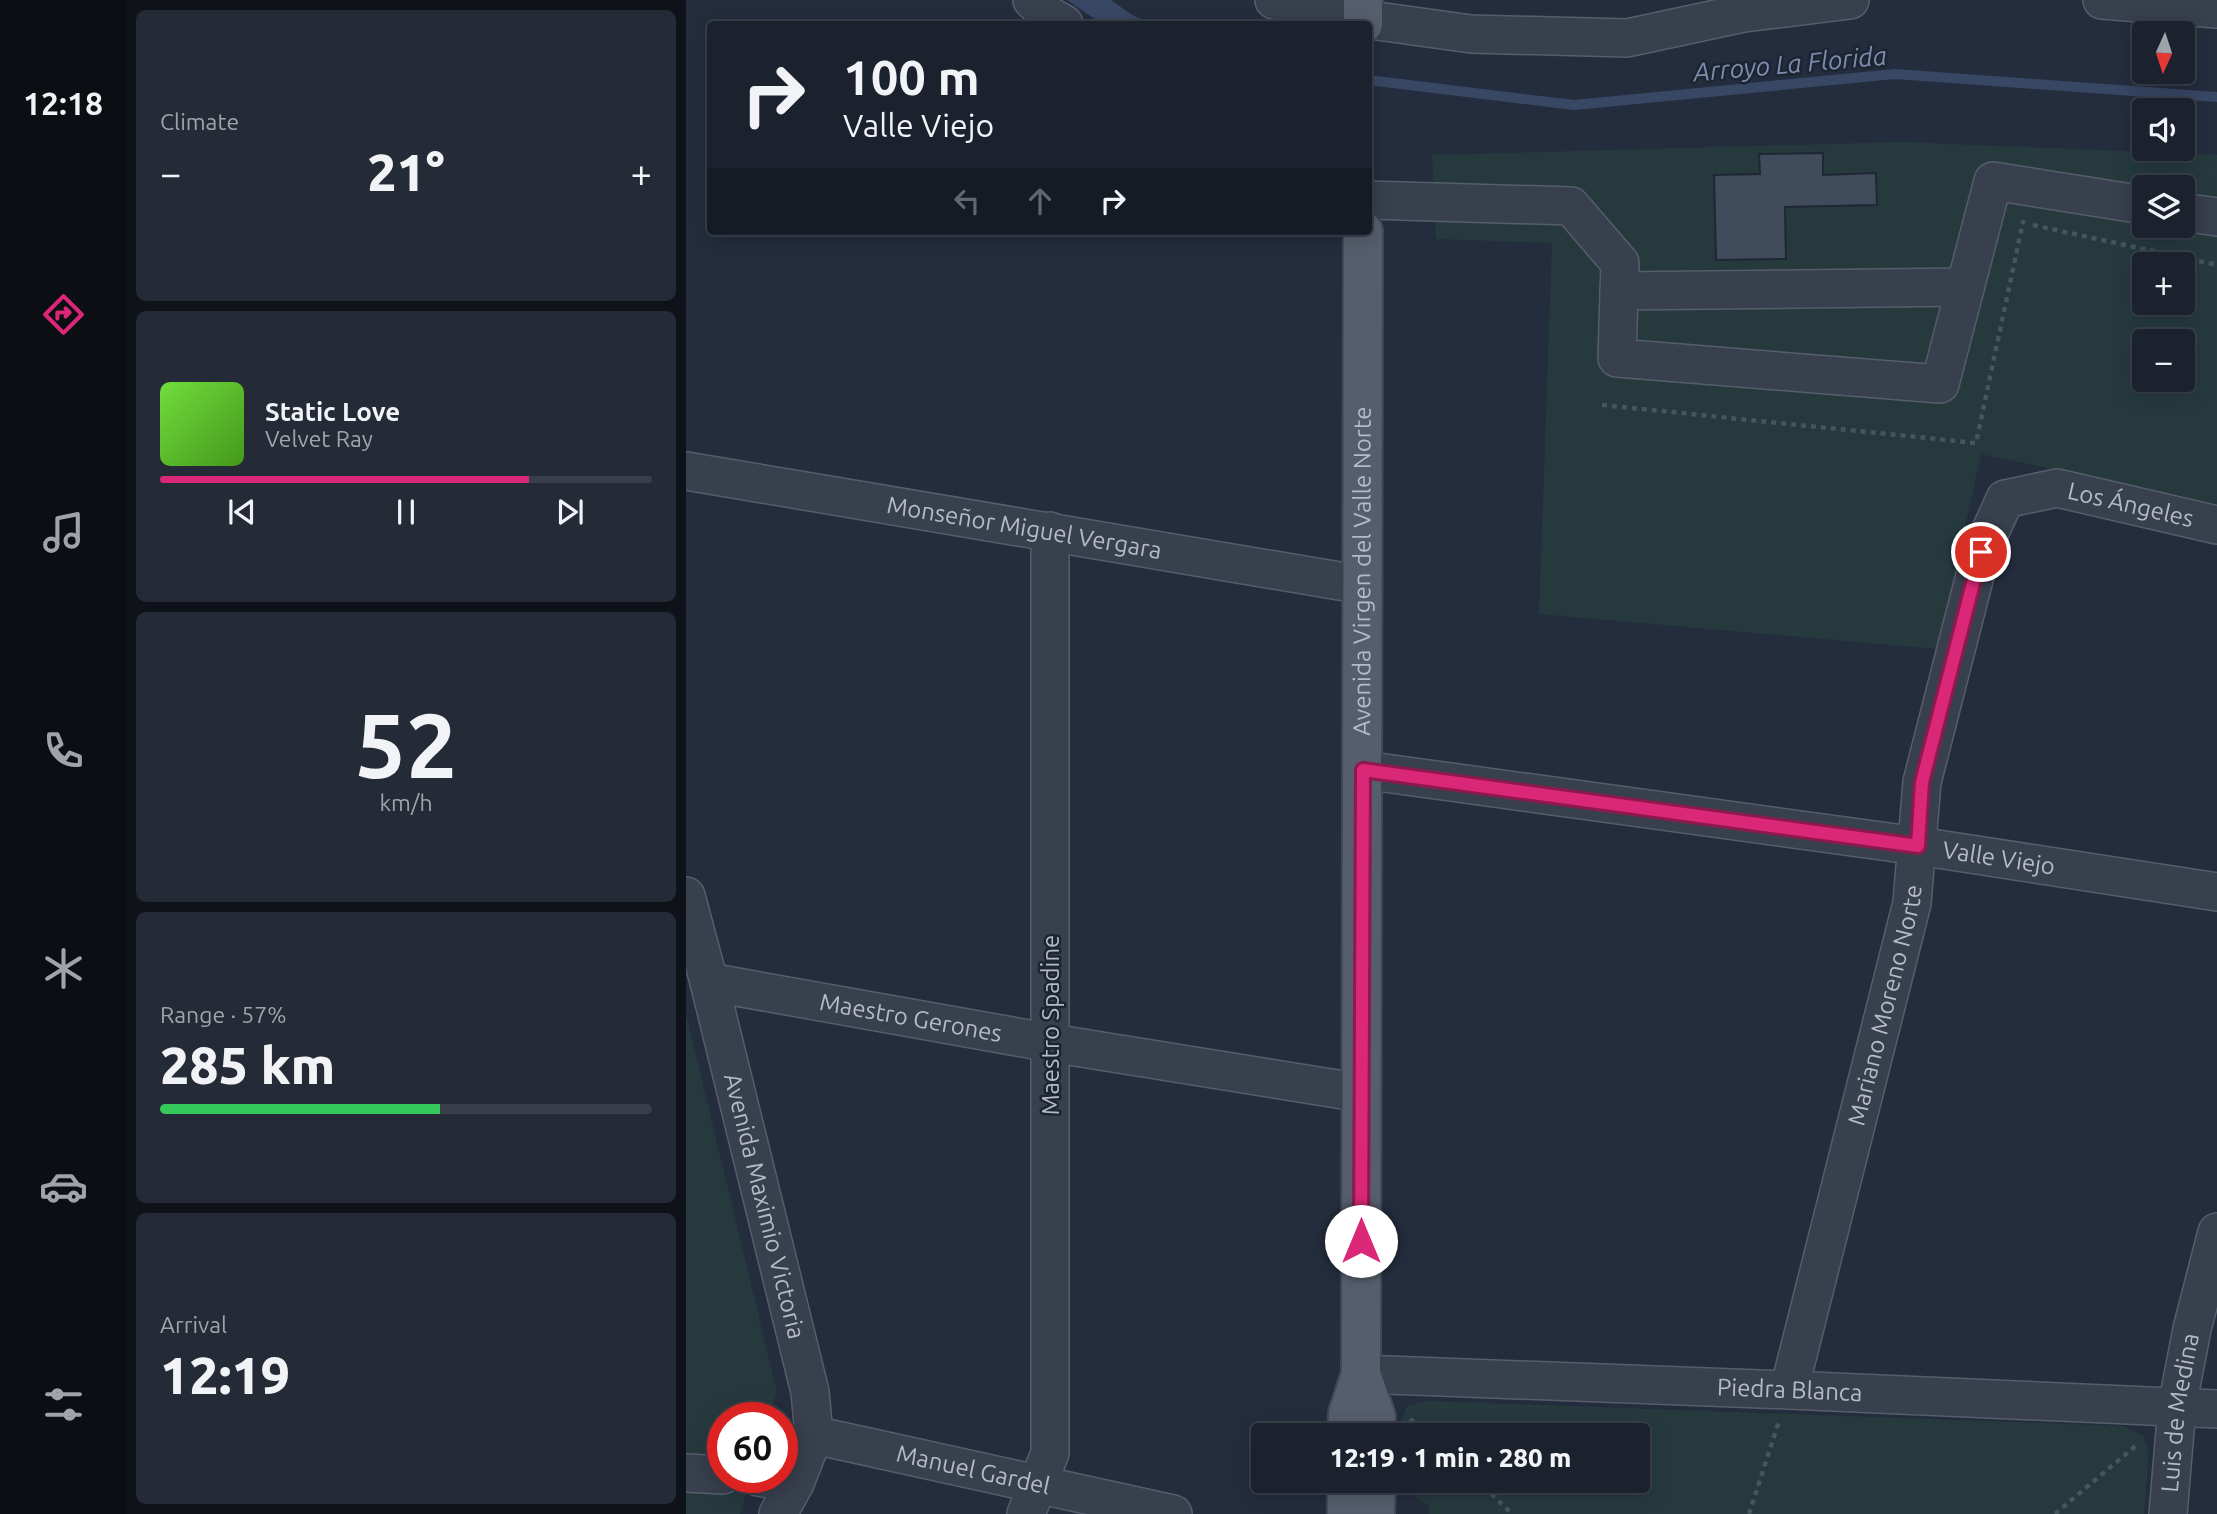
<!DOCTYPE html>
<html lang="en">
<head>
<meta charset="utf-8">
<style>
	:root { --surface:#1b222e; --page:#242a36; --text:#f1f3f6; --muted:#a0a4aa; --line:#393f4a; --accent:#db2777 }
	body { margin:0; font-family:Ubuntu,sans-serif; background:var(--page); color:var(--text); height:100vh; display:flex; flex-direction:column; font-size:26px; white-space:nowrap }
	* { box-sizing:border-box; margin:0 }
	p { font-size:23px; color:var(--muted) }
	.icon { flex:none; width:38px; height:38px; fill:none; stroke:currentColor; stroke-width:2; stroke-linecap:round; stroke-linejoin:round }
	.map { position:relative; flex:1; overflow:hidden }
	.panel { display:flex; flex-direction:column; gap:10px; padding:10px; background:#0f1319; width:560px }
	.panel>* { flex:none }
	.hud { position:absolute; left:21px; top:21px; width:665px; height:214px; border-radius:7px; box-shadow:0 4px 18px #0003,0 0 0 2px var(--line); background:#1b222e; color:var(--text); overflow:hidden }
	.needle { width:46px; rotate:183deg }
	.controls { position:absolute; left:1446px; top:21px; display:grid; gap:14px }
	.controls a { display:grid; place-items:center; width:63px; height:63px; border-radius:7px; background:var(--surface); box-shadow:0 4px 18px #0003,0 0 0 2px var(--line); font-size:35px }
	.speed { position:absolute; left:21px; top:1402px; display:flex; gap:14px; font-size:35px; font-weight:700; text-align:center }
	.speed>* { display:grid; place-content:center; width:91px; height:91px; border-radius:50%; background:var(--surface); box-shadow:0 4px 18px #0003,0 0 0 2px var(--line); line-height:1 }
	.speed .limit { border:10px solid #d22; background:#fff; color:#111 }
	.pin { position:absolute; display:grid; place-items:center; width:60px; height:60px; color:#fff; margin:-30px; border:4px solid #fff; border-radius:50%; box-shadow:0 2px 7px #0007 }
	.me { position:absolute; width:77px; margin:-38px; rotate:0deg; stroke-linejoin:round; filter:drop-shadow(0 0 5px #0008) }
	.turn { display:flex; align-items:center; gap:24px; height:147px; padding:0 21px; font-size:32px }
	.turn .icon { width:91px; height:91px; stroke-width:2.5 }
	.turn b { display:block; font-size:49px; line-height:60px }
	.lanes { display:flex; align-items:center; height:66px; padding:0 21px; background:#0003; justify-content:center; gap:35px; direction:ltr }
	.lanes .off { opacity:.35 }
	.big { font-size:52px; font-weight:800; line-height:1.1 }
	.panel .widget { flex:1; display:flex; flex-direction:column; justify-content:center; gap:10px; min-width:0; padding:0 24px; border-radius:10px; background:var(--page) }
	.panel .dial { align-items:center; gap:0 }
	.dial b { font-size:91px; line-height:1 }
	.song { display:flex; align-items:center; gap:21px }
	.cover { width:84px; height:84px; border-radius:10px; background:linear-gradient(135deg,hsl(100 70% 55%),hsl(100 70% 35%)) }
	.played { height:7px; border-radius:4px; background:linear-gradient(90deg,var(--accent) 75%,var(--line) 75%) }
	.keys { display:flex; justify-content:space-around; direction:ltr }
	.heat { display:flex; justify-content:space-between; align-items:center; font-size:38px; direction:ltr }
	.charge { height:10px; border-radius:5px; background:linear-gradient(90deg,#34c759 57%,var(--line) 0) }
	.trip { position:absolute; left:565px; top:1423px; width:399px; height:70px; border-radius:7px; background:var(--surface); box-shadow:0 4px 18px #0003,0 0 0 2px var(--line); font-weight:800; line-height:70px; text-align:center }
	main { display:flex; flex:1; min-height:0 }
	.tabs { display:flex; flex-direction:column; width:126px; justify-content:space-around; align-items:center; background:#0b0e12; color:var(--muted) }
	.tabs .icon { width:49px; height:49px }
	.tabs .active { color:var(--accent) }
	.tabs b { font-size:32px; color:var(--text) }
	.map>svg:first-child { display:block }
	.green { fill:#263a3e; fill-rule:evenodd }
	.water { fill:#384764 }
	.lines { fill:none; stroke-linecap:round; stroke-linejoin:round }
	.stream { stroke:#384764; stroke-width:10 }
	.building { fill:#404b5c; stroke:#1f2634; stroke-width:2 }
	.minor-casing { stroke:#565d6b; stroke-width:40 }
	.major-casing { stroke:#414856; stroke-width:42 }
	.path { stroke:#44575b; stroke-width:4.5; stroke-dasharray:5 5; stroke-linecap:butt }
	.minor { stroke:#383f4d; stroke-width:37 }
	.major { stroke:#565e6d; stroke-width:38 }
	.route-casing { stroke:#8e194d; stroke-width:18 }
	.route { stroke:#db2777; stroke-width:12 }
	.labels { text-anchor:middle; stroke-width:5; stroke-linejoin:round; paint-order:stroke }
	.street-label { font-size:24px; fill:#b4bac8; stroke:#1d2432 }
	.water-label { font-size:26px; font-style:italic; fill:#7c8eb0; stroke:#1d2432 }
</style>
</head>
<body>
<main>
<nav class="tabs">
<b>12:18</b>
<svg class="icon active" aria-label="directions" viewBox="0 0 24 24"><path d="M12 3l9 9-9 9-9-9zM9 14v-3h6M13 9l2 2-2 2"/></svg>
<svg class="icon" aria-label="music" viewBox="0 0 24 24"><path d="M9 18V5l10-2v13"/><circle cx="6" cy="18" r="3"/><circle cx="16" cy="16" r="3"/></svg>
<svg class="icon" aria-label="phone" viewBox="0 0 24 24"><path d="M5 4h4l2 5-3 2q2 4 5 5l2-3 5 2v4C11 20 4 13 5 4z"/></svg>
<svg class="icon" aria-label="climate" viewBox="0 0 24 24"><path d="M12 3v18M4 7l16 10M4 17L20 7"/></svg>
<svg class="icon" aria-label="car" viewBox="0 0 24 24"><path d="M5 17H2v-5l4-1 3-4h7l3 4 3 1v5h-3M9 17h6M6 11h13"/><circle cx="7" cy="17" r="2"/><circle cx="17" cy="17" r="2"/></svg>
<svg class="icon" aria-label="filters" viewBox="0 0 24 24"><path d="M4 7h16M4 17h16"/><circle cx="9" cy="7" r="2"/><circle cx="15" cy="17" r="2"/></svg>
</nav>
<section class="panel">
<div class="widget"><p>Climate</p>
<div class="heat"><a>−</a><b class="big">21°</b><a>+</a></div>
</div>
<div class="widget">
<div class="song"><i class="cover"></i><div><b>Static Love</b><p>Velvet Ray</p></div></div>
<div class="played"></div>
<div class="keys"><svg class="icon" aria-label="previous" viewBox="0 0 24 24"><path d="M18 5L8 12l10 7zM5 5v14"/></svg><svg class="icon" aria-label="pause" viewBox="0 0 24 24"><path d="M8 5v14M16 5v14"/></svg><svg class="icon" aria-label="next" viewBox="0 0 24 24"><path d="M6 5l10 7-10 7zM19 5v14"/></svg></div>
</div>
<div class="widget dial"><b>52</b><p>km/h</p></div>
<div class="widget"><p>Range · 57%</p><b class="big">285 km</b><div class="charge"></div></div>
<div class="widget"><p>Arrival</p><b class="big">12:19</b></div>
</section>
<div class="map">
<svg width="1531" height="1514" viewBox="0 0 1531 1514">
	<rect width="100%" height="100%" fill="#242d3d"/>
	<path class="green" d="M 1216,142 L 1531,155 L 1531,504 L 1295,454 L 1252,649 L 853,614 L 866,243 L 750,239 L 746,155 ZM 1458,187 L 1496,187 L 1496,226 L 1458,226 ZM 1458,264 L 1496,264 L 1496,303 L 1458,303 ZM 1458,341 L 1496,341 L 1496,380 L 1458,380 Z
		M 0,1014 L 91,1392 L 83,1417 L 37,1418 L 37,1477 L 65,1477 L 54,1514 L 0,1514 Z
		M 741,1401 L 1437,1426 L 1457,1435 L 1463,1453 L 1458,1514 L 743,1514 L 743,1506 L 709,1483 L 709,1481 L 952,1480 L 952,1435 L 709,1435 L 721,1406 Z"/>
	<path class="water" d="M 381,0 L 425,0 L 446,15 L 467,24 L 416,24 Z"/>
	<g class="lines">
		<path class="stream" d="M 682,80 L 888,105 L 1209,74 L 1531,97"/>
	</g>
	<path class="building" d="M 1137,153 L 1137,175 L 1190,173 L 1191,205 L 1099,207 L 1100,259 L 1030,260 L 1028,175 L 1074,174 L 1073,154 Z"/>
	<g class="lines">
		<g class="minor-casing">
			<g id="minor">
				<path d="M 346,0 L 362,15 L 378,24"/>
				<path d="M 588,0 L 677,19 L 785,34 L 941,38 L 1058,13 L 1164,0"/>
				<path d="M 1416,0 L 1531,9"/>
				<path d="M 682,200 L 885,206 L 934,263 L 931,358 L 1254,384 L 1307,181 L 1458,205"/>
				<path d="M 1496,212 L 1531,217"/>
				<path d="M 933,291 L 1278,287"/>
				<path id="s1" d="M 0,471 L 677,585"/>
				<path id="s2" d="M 677,770 L 1232,846 L 1531,892"/>
				<path id="s3" d="M 0,896 L 23,982 L 124,1392 L 128,1435 L 109,1483 L 92,1514"/>
				<path id="s4" d="M 23,982 L 365,1043 L 676,1093"/>
				<path id="s5" d="M 675,1374 L 1103,1390 L 1531,1409"/>
				<path id="s6" d="M 1103,1390 L 1226,903 L 1236,782 L 1295,552 L 1319,499 L 1371,488 L 1531,525"/>
				<path id="s7" d="M 128,1435 L 487,1514"/>
				<path d="M 0,1473 L 37,1475"/>
				<path d="M 72,1477 L 109,1483"/>
				<path d="M 340,1514 L 364,1453 L 364,531"/>
				<path id="s8" d="M 1482,1514 L 1491,1407 L 1506,1329 L 1531,1232"/>
			</g>
		</g>
		<g class="major-casing">
			<g id="major">
				<path d="M 677,24 L 677,0"/>
				<path d="M 675,1374 L 690,1417 L 690,1435"/>
				<path id="s9" d="M 661,1435 L 662,1414 L 675,1374 L 677,231"/>
				<path d="M 661,1514 L 661,1480"/>
				<path d="M 689,1514 L 690,1480"/>
			</g>
		</g>
		<path class="path" d="M 1347,225 L 1531,265
			M 916,405 L 1290,443 L 1337,222 L 1339,223
			M 724,1419 L 742,1435
			M 791,1480 L 826,1514
			M 1063,1514 L 1093,1421
			M 1369,1514 L 1453,1443"/>
		<use href="#minor" class="minor"/>
		<use href="#major" class="major"/>
	</g>
	<g class="lines">
		<g class="route-casing">
			<path id="route" d="M 675,1241 L 677,770 L 1232,846 L 1236,782 L 1295,552"/>
		</g>
		<use href="#route" class="route"/>
	</g>
	<g class="labels">
		<g class="street-label">
			<text dy="8" stroke="none"><textPath href="#s6" startOffset="1048">Los Ángeles</textPath></text>
			<text dy="8" stroke="none"><textPath href="#s1" startOffset="343">Monseñor Miguel Vergara</textPath></text>
			<text dy="8" stroke="none"><textPath href="#s9" startOffset="866">Avenida Virgen del Valle Norte</textPath></text>
			<text dy="8" stroke="none"><textPath href="#s2" startOffset="642">Valle Viejo</textPath></text>
			<text dy="8" stroke="none"><textPath href="#s6" startOffset="397">Mariano Moreno Norte</textPath></text>
			<text dy="8" stroke="none"><textPath href="#s4" startOffset="205">Maestro Gerones</textPath></text>
			<text transform="translate(365 1025) rotate(-90)" y="8">Maestro Spadine</text>
			<text dy="8" stroke="none"><textPath href="#s3" startOffset="320">Avenida Maximio Victoria</textPath></text>
			<text dy="8" stroke="none"><textPath href="#s5" startOffset="429">Piedra Blanca</textPath></text>
			<text dy="8" stroke="none"><textPath href="#s8" startOffset="102">Luis de Medina</textPath></text>
			<text dy="8" stroke="none"><textPath href="#s7" startOffset="163">Manuel Gardel</textPath></text>
		</g>
		<g class="water-label">
			<text transform="translate(1104 64) rotate(-5)" y="9">Arroyo La Florida</text>
		</g>
	</g>
</svg>
<div class="controls">
<a><svg class="needle" viewBox="-14 -14 28 28"><path d="M0-13l5 13h-10z" fill="#e53935"/><path d="M0 13l5-13h-10z" fill="#a0a4aa"/></svg></a>
<a><svg class="icon" aria-label="sound" viewBox="0 0 24 24"><path d="M4 9h4l5-4v14l-5-4H4zM17 9q2 3 0 6"/></svg></a>
<a><svg class="icon" aria-label="layers" viewBox="0 0 24 24"><path d="M12 4l9 5-9 5-9-5zM3 14l9 5 9-5"/></svg></a>
<a>+</a>
<a>−</a>
</div>
<div class="speed"><div class="limit">60</div></div>
<div class="pin" style="left:1295px;top:552px;background:#d93025"><svg class="icon" aria-label="arrive" viewBox="0 0 24 24"><path d="M6 21V4h12l-3 4 3 4H6"/></svg></div>
<svg class="me" style="left:675px;top:1241px" viewBox="-20 -20 40 40"><circle r="19" fill="#fff"/><path d="M0-13L10 11 0 6-10 11z" fill="#db2777"/></svg>
<div class="trip">12:19 · 1 min · 280 m</div>
<div class="hud">
<div class="turn"><svg class="icon" aria-label="right" viewBox="0 0 24 24"><path d="M7 20v-9h11M14 6l5 5-5 5"/></svg><div><b>100 m</b>Valle Viejo</div></div>
<div class="lanes"><svg class="icon off" aria-label="left" viewBox="0 0 24 24"><path d="M17 20v-9H6M10 6l-5 5 5 5"/></svg><svg class="icon off" aria-label="ahead" viewBox="0 0 24 24"><path d="M12 20V5M6 11l6-6 6 6"/></svg><svg class="icon" aria-label="right" viewBox="0 0 24 24"><path d="M7 20v-9h11M14 6l5 5-5 5"/></svg></div>
</div>
</div>
</main>
</body>
</html>
